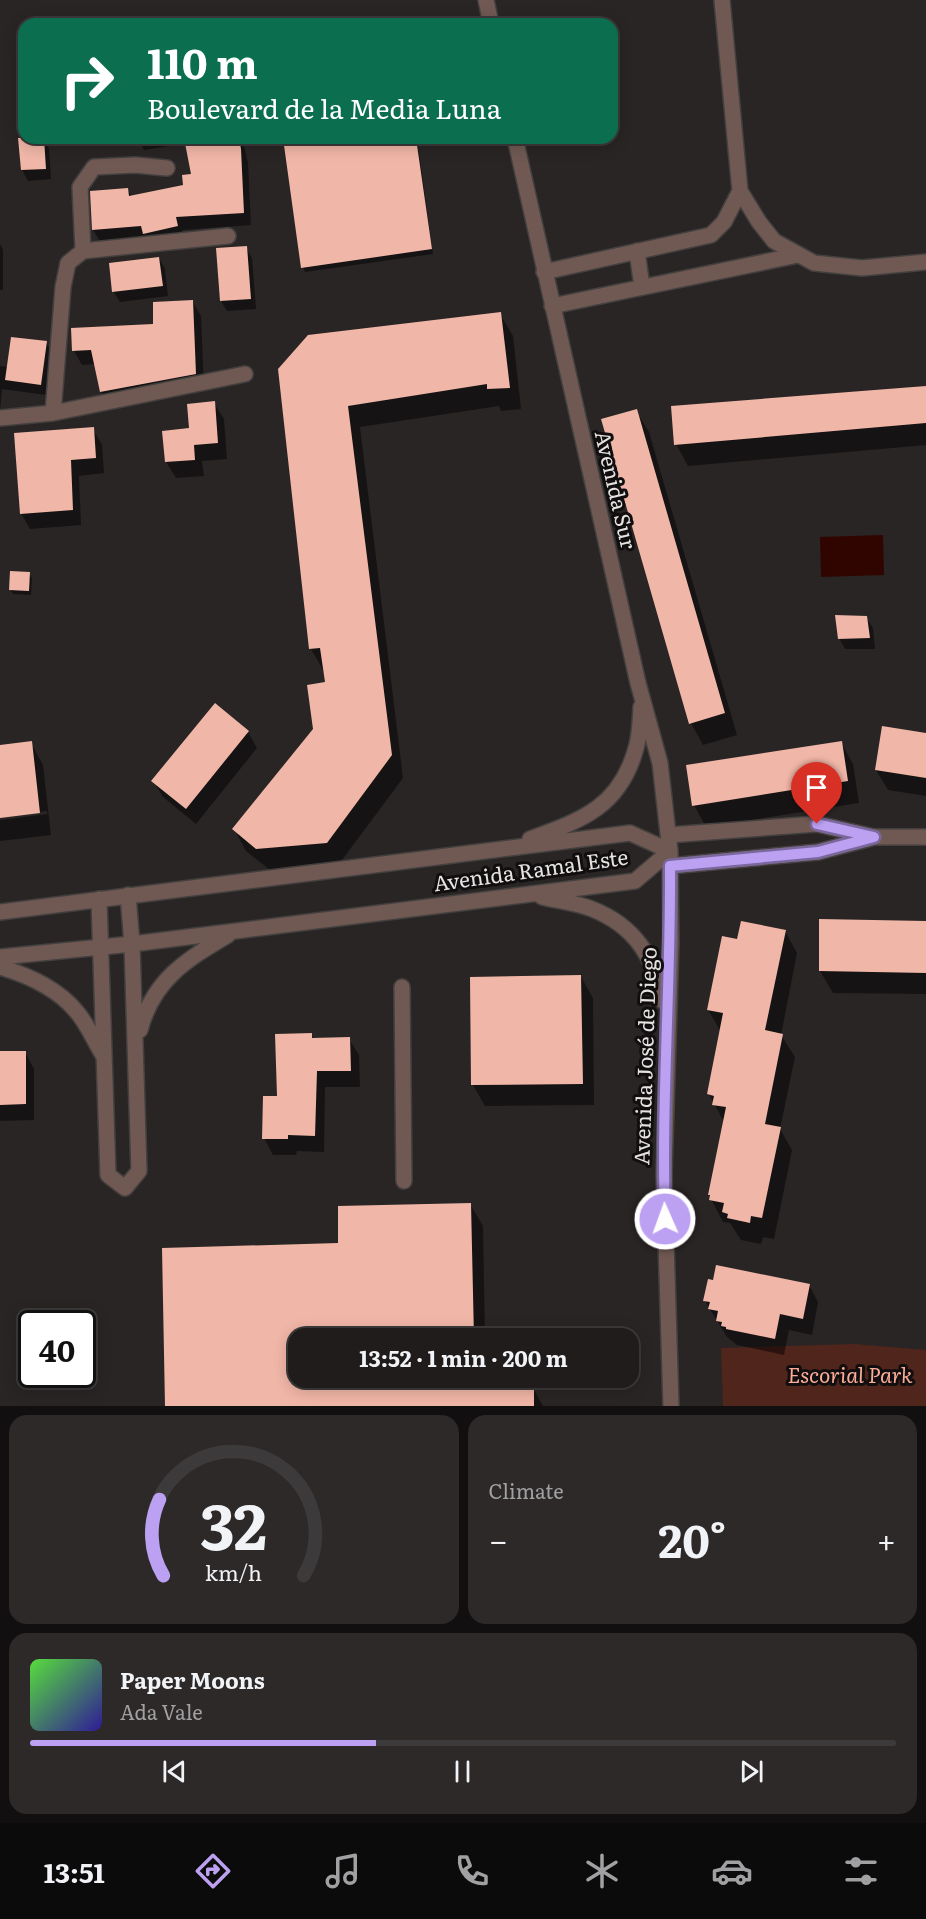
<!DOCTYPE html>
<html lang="en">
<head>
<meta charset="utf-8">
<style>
	:root { --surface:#1f1c1b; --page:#2c2928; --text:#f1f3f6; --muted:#a1a1a3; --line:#3c3a3a; --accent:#bca0f2 }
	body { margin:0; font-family:Literata,serif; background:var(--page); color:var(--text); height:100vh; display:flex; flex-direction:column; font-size:22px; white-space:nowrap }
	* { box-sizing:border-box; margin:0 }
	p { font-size:20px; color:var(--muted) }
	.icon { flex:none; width:33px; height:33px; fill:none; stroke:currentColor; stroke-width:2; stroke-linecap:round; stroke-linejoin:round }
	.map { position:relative; height:1406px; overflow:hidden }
	.details { display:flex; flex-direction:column; gap:9px; padding:9px; background:#110f0f; flex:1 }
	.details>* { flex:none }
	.banner { position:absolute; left:18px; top:18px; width:600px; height:126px; border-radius:18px; box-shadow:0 3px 15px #0003,0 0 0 2px var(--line); background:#0b6e4f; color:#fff; overflow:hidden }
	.speed { position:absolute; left:18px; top:1310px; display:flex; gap:12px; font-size:30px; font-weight:700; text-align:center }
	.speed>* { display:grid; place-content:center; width:78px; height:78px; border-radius:50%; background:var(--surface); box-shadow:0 3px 15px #0003,0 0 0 2px var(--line); line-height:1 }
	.speed .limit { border:3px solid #111; border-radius:9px; background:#fff; color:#111 }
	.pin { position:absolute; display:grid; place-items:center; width:51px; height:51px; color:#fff; margin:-62px -26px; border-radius:50% 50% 50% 0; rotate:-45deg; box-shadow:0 0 6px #0007 }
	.pin .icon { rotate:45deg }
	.me { position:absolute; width:66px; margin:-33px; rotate:358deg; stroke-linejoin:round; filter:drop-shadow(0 0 4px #0008) }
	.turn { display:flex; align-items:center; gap:21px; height:126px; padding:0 30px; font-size:27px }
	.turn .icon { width:78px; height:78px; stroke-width:2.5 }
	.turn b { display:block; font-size:42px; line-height:51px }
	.big { font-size:45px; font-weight:700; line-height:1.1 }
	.details .tile { flex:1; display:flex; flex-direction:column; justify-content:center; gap:9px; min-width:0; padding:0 21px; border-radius:18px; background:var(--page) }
	.details .dial { align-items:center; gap:0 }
	.dial svg { height:156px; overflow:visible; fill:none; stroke:var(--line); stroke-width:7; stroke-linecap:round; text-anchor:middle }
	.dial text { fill:var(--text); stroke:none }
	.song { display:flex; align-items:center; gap:18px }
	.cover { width:72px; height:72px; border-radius:9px; background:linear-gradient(135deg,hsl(110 70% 55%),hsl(250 70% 35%)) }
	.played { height:6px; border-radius:3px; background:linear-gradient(90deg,var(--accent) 40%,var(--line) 40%) }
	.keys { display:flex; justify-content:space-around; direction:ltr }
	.heat { display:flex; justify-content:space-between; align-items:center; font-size:33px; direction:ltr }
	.details .tiles { flex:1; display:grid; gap:9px; grid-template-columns:1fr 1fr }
	.tile:last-child { grid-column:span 2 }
	.trip { position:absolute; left:288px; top:1328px; width:351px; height:60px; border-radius:18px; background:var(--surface); box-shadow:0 3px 15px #0003,0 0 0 2px var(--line); font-weight:700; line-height:60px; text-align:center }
	.tabs { display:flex; height:96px; justify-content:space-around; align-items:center; background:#0c0b0b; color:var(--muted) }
	.tabs .icon { width:42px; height:42px }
	.tabs .current { color:var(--accent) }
	.tabs b { font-size:27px; color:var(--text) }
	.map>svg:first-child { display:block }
	.green { fill:#50251b }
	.water { fill:#300500 }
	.shadow { fill:#0007 }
	.building { fill:#f0b6a7 }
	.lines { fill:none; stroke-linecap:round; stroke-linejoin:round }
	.minor-casing { stroke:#43403f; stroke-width:18 }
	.minor { stroke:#705953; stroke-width:15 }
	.route-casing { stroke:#7a689d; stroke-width:15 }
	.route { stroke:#bca0f2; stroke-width:10 }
	.labels { text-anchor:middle; stroke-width:6; stroke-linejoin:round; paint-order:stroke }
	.street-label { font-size:21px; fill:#e6e3e2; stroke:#100e0e }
	.park-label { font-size:21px; font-style:italic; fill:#fcab96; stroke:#100e0e }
</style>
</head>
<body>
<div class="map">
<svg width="926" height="1406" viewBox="0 0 926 1406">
	<rect width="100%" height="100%" fill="#292524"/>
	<path class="green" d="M 854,1344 L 926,1350 L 926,1406 L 723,1406 L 721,1348 Z"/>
	<path class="water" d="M 883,535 L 884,575 L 821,577 L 820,537 Z"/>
	<path class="shadow" d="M 43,138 L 49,148 L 51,179 L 28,181 L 22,170 Z
		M 138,138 L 174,138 L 175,145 L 144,150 Z
		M 185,138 L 242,138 L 248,163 L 251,225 L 182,230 L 184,239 L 101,243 L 93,230 L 91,192 L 127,189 L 132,197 L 184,186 L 193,176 Z
		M 285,138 L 417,138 L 433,254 L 305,272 L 303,267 Z
		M 0,244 L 3,250 L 3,290 L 0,290 Z
		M 246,248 L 252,258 L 256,309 L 227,311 L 221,301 Z
		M 159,258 L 165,269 L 168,296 L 120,302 L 113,291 Z
		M 193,302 L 201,316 L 204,388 L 110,406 L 101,392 L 96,364 L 82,365 L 74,351 L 155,325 Z
		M 500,314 L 513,336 L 521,409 L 501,411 L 499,406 L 360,427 L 403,778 L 339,864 L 270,870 L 246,851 L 234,829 L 315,729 L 327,684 L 323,670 L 311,649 L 279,369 Z
		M 46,342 L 52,353 L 46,395 L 2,389 L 0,412 L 0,366 L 8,367 Z
		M 926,387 L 926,445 L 688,466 L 676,444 Z
		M 214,403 L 224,419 L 227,459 L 202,461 L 204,476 L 176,478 L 166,462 Z
		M 636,411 L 649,432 L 737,735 L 703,745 L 691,723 Z
		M 93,429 L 102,445 L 104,473 L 79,476 L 81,525 L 30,529 L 21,513 Z
		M 29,574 L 32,578 L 31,595 L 13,594 L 10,589 Z
		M 866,618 L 873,628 L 875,649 L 845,649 L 839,638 Z
		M 248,732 L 257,748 L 196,824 L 163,797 L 153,781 Z
		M 926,734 L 926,796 L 888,790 L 876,770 Z
		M 841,742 L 853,764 L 859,803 L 706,827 L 694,805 Z
		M 31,743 L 43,765 L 51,835 L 0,841 L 0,820 L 47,814 L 47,811 L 0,817 L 0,747 Z
		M 926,922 L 926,994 L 833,993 L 820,971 Z
		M 785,931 L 797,953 L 781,1035 L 795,1057 L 780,1129 L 792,1150 L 774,1239 L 763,1237 L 761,1244 L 741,1240 L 730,1223 L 723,1222 L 709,1195 L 724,1122 L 709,1094 L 721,1032 L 708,1010 L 738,941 Z
		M 581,977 L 593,998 L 594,1105 L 485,1106 L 473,1085 Z
		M 311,1035 L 314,1039 L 349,1039 L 359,1055 L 360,1087 L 325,1087 L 324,1152 L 297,1151 L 296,1155 L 273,1155 L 264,1138 L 278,1098 Z
		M 0,1052 L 25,1052 L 34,1069 L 34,1120 L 0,1121 Z
		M 470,1204 L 483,1226 L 485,1338 L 298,1338 L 298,1377 L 486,1377 L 486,1389 L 533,1388 L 543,1406 L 167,1406 L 340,1245 Z
		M 809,1285 L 818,1302 L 812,1335 L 789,1330 L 784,1355 L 737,1345 L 727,1337 L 705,1301 Z"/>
	<path class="building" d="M 18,138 L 44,138 L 46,169 L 21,170 Z
		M 184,138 L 239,138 L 241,149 L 244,213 L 176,217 L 178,226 L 143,234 L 141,226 L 92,230 L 90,191 L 128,188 L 129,196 L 183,185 L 182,175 L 191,174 Z
		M 283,138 L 416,138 L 432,249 L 301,268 Z
		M 247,246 L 251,299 L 220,301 L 216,248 Z
		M 159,257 L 163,286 L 112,292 L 109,263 Z
		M 193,300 L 196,374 L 100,392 L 91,350 L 72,351 L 71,328 L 153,324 L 153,302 Z
		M 501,312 L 510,388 L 487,389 L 487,384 L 348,406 L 392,755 L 327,843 L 256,849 L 232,829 L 313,729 L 307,685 L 325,682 L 320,648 L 309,649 L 278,369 L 308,335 Z
		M 11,337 L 47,341 L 41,385 L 5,380 Z
		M 926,386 L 926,423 L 674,445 L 671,406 Z
		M 215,401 L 218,443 L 194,445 L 195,460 L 165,462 L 162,431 L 189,428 L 187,404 Z
		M 637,409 L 725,713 L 689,724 L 601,419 Z
		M 94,427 L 96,458 L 71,460 L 73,510 L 20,514 L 14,433 Z
		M 10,571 L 30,572 L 29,591 L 9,590 Z
		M 835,615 L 867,616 L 870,638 L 838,639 Z
		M 215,703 L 249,731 L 186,809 L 151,781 Z
		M 882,726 L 926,733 L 926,778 L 875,770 Z
		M 32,741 L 40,813 L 0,818 L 0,745 Z
		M 842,741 L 848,781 L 692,806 L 686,765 Z
		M 819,919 L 926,921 L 926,973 L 819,971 Z
		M 741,921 L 786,930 L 765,1030 L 783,1034 L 765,1124 L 781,1127 L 762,1218 L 751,1216 L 750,1223 L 727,1218 L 728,1214 L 722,1212 L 724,1203 L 709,1200 L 710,1195 L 708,1195 L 726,1107 L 712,1105 L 714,1096 L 707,1094 L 723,1013 L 707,1010 L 722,936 L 737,939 Z
		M 581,975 L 583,1084 L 471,1085 L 470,977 Z
		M 312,1033 L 312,1038 L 350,1037 L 351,1071 L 317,1071 L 315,1136 L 288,1135 L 288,1139 L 262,1139 L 263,1096 L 277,1096 L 275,1034 Z
		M 0,1051 L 26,1051 L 26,1104 L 0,1105 Z
		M 471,1203 L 474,1338 L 298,1338 L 298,1377 L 475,1377 L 475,1388 L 534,1386 L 534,1406 L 165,1406 L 162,1248 L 338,1243 L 338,1206 Z
		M 716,1265 L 810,1284 L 803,1319 L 780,1314 L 775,1339 L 726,1329 L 726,1327 L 721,1326 L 722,1322 L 716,1321 L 718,1311 L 708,1309 L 710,1302 L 703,1301 L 708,1279 L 713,1280 Z"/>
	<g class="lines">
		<g class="minor-casing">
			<path id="minor" d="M 486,0 L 491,24
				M 722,0 L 740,191 L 759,222 L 774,241 L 814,263 L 862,268 L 926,262
				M 515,138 L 638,683 L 660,763 L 670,851 L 671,942 L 664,1175 L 671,1406
				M 83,251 L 80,187 L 94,167 L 135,165 L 167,168
				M 637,251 L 642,287
				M 544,272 L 711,235 L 724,222 L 740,191
				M 552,306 L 798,255
				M 53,413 L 63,287 L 68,263 L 83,251 L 228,236
				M 0,418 L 53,413 L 245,374
				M 669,835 L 817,824 L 874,837 L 926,837
				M 530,839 C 582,820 620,807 636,748 C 640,736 640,721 641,707
				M 670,866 L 818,852 L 871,838
				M 542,897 C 558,901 577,903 592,909 C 635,926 654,957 663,1001
				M 99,899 L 108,1175 L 125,1188 L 139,1171 L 132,944 L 128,895
				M 0,912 L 630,833 L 670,851
				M 0,957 L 132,944 L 635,881 L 670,851
				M 0,967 C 27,975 57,988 76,1011 C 87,1023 94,1041 103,1055
				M 402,987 L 404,1181
				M 140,1030 C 153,980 186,960 228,935"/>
		</g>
		<use href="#minor" class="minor"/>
	</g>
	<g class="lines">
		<g class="route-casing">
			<path id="route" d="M 665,1219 C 661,1101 671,983 670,866 L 818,852 L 874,837 L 817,824"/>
		</g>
		<use href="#route" class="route"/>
	</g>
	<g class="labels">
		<g class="street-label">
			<text transform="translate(615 490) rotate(77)" y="7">Avenida Sur</text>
			<text transform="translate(531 871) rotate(-8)" y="7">Avenida Ramal Este</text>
			<text transform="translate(646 1056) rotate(-88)" y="7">Avenida José de Diego</text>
		</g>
		<g class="park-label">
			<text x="850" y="1383">Escorial Park</text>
		</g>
	</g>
</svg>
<div class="speed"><div class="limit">40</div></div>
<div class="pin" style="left:817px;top:824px;background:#d93025"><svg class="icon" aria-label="arrive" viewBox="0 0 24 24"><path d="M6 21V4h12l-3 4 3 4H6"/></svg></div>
<svg class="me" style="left:665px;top:1219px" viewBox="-20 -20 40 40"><circle r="17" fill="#bca0f2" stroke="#fff" stroke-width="3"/><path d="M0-11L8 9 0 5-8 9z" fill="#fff"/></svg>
<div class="trip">13:52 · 1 min · 200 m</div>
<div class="banner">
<div class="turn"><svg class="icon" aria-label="right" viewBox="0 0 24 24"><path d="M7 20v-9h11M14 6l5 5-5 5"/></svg><div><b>110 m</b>Boulevard de la Media Luna</div></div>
</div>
</div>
<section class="details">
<div class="tiles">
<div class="tile dial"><svg viewBox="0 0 100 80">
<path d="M14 69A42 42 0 1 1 86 69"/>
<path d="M14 69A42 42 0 0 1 12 30" stroke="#bca0f2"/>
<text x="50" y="56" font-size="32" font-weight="700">32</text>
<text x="50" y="72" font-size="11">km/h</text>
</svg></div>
<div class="tile"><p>Climate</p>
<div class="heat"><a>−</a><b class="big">20°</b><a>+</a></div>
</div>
<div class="tile">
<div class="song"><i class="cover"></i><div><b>Paper Moons</b><p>Ada Vale</p></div></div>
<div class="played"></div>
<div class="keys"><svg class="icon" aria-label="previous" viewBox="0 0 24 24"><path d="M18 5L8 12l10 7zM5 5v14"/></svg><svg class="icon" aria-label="pause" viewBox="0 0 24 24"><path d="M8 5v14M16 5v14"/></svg><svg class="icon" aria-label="next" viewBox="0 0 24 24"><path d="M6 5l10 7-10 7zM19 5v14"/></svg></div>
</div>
</div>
</section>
<nav class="tabs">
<b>13:51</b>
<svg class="icon current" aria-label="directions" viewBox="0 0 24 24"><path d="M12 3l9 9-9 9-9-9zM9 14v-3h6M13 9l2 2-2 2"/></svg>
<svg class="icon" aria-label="music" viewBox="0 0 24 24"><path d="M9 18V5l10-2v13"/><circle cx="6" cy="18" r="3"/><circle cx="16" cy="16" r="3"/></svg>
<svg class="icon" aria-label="phone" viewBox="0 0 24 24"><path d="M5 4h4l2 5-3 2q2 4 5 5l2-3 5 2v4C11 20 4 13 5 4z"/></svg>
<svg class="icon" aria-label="climate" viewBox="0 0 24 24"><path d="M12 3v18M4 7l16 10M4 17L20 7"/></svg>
<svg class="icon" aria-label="car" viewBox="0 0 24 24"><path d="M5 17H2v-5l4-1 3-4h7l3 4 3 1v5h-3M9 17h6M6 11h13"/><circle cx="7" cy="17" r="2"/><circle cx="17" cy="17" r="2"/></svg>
<svg class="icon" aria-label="filters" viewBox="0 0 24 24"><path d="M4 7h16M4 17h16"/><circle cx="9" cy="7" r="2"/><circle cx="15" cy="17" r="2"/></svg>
</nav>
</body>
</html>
